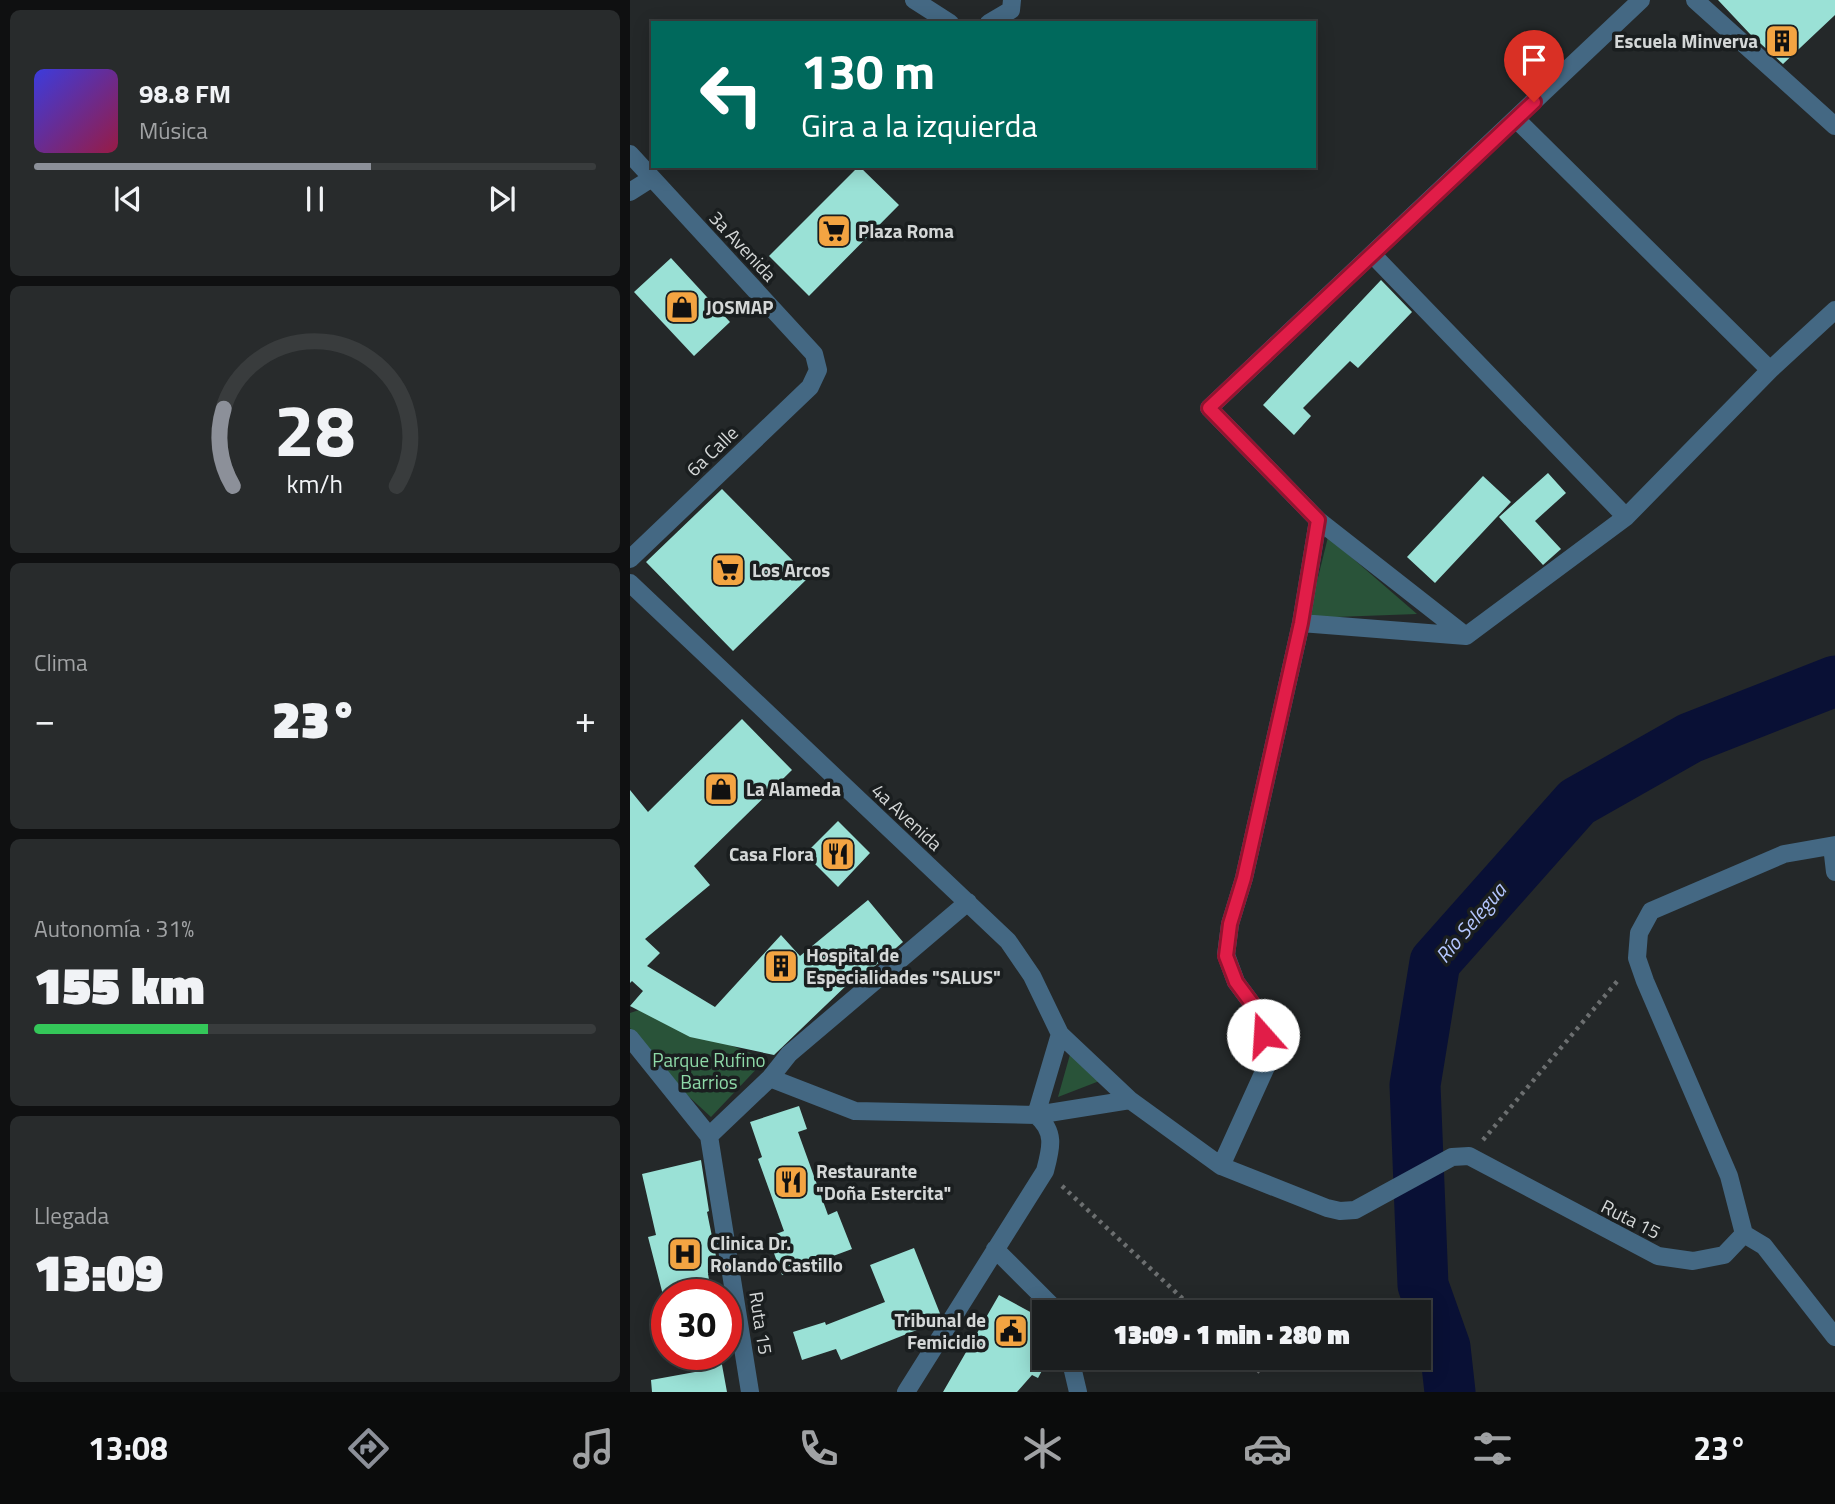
<!DOCTYPE html>
<html lang="es">
<head>
<meta charset="utf-8">
<style>
	:root { --surface:#1b1e1f; --page:#282b2c; --text:#f1f3f6; --muted:#a0a2a4; --line:#393c3d; --accent:#8c9099 }
	body { margin:0; font-family:"Titillium Web",sans-serif; background:var(--page); color:var(--text); height:100vh; display:flex; flex-direction:column; font-size:26px; white-space:nowrap }
	* { box-sizing:border-box; margin:0 }
	p { font-size:23px; color:var(--muted) }
	.icon { flex:none; width:38px; height:38px; fill:none; stroke:currentColor; stroke-width:2; stroke-linecap:round; stroke-linejoin:round }
	.map { position:relative; flex:1; overflow:hidden }
	.drawer { display:flex; flex-direction:column; gap:10px; padding:10px; background:#0f1011; width:630px }
	.drawer>* { flex:none }
	.banner { position:absolute; left:21px; top:21px; width:665px; height:147px; border-radius:0px; box-shadow:0 4px 18px #0003,0 0 0 2px var(--line); background:#00695c; color:#fff; overflow:hidden }
	.speed { position:absolute; left:21px; top:1279px; display:flex; gap:14px; font-size:35px; font-weight:700; text-align:center }
	.speed>* { display:grid; place-content:center; width:91px; height:91px; border-radius:50%; background:var(--surface); box-shadow:0 4px 18px #0003,0 0 0 2px var(--line); line-height:1 }
	.speed .limit { border:10px solid #d22; background:#fff; color:#111 }
	.pin { position:absolute; display:grid; place-items:center; width:60px; height:60px; color:#fff; margin:-72px -30px; border-radius:50% 50% 50% 0; rotate:-45deg; box-shadow:0 0 7px #0007 }
	.pin .icon { rotate:45deg }
	.me { position:absolute; width:77px; margin:-38px; rotate:341deg; stroke-linejoin:round; filter:drop-shadow(0 0 5px #0008) }
	.turn { display:flex; align-items:center; gap:24px; height:147px; padding:0 35px; font-size:32px }
	.turn .icon { width:91px; height:91px; stroke-width:2.5 }
	.turn b { display:block; font-size:49px; line-height:60px }
	.big { font-size:52px; font-weight:800; line-height:1.1 }
	.drawer .tile { flex:1; display:flex; flex-direction:column; justify-content:center; gap:10px; min-width:0; padding:0 24px; border-radius:10px; background:var(--page) }
	.drawer .dial { align-items:center; gap:0 }
	.dial svg { height:182px; overflow:visible; fill:none; stroke:var(--line); stroke-width:7; stroke-linecap:round; text-anchor:middle }
	.dial text { fill:var(--text); stroke:none }
	.song { display:flex; align-items:center; gap:21px }
	.cover { width:84px; height:84px; border-radius:10px; background:linear-gradient(135deg,hsl(240 70% 55%),hsl(340 70% 35%)) }
	.played { height:7px; border-radius:4px; background:linear-gradient(90deg,var(--accent) 60%,var(--line) 60%) }
	.keys { display:flex; justify-content:space-around; direction:ltr }
	.heat { display:flex; justify-content:space-between; align-items:center; font-size:38px; direction:ltr }
	.charge { height:10px; border-radius:5px; background:linear-gradient(90deg,#34c759 31%,var(--line) 0) }
	.trip { position:absolute; left:402px; top:1300px; width:399px; height:70px; border-radius:0px; background:var(--surface); box-shadow:0 4px 18px #0003,0 0 0 2px var(--line); font-weight:800; line-height:70px; text-align:center }
	.tab-bar { display:flex; height:112px; justify-content:space-around; align-items:center; background:#0b0c0c; color:var(--muted) }
	.tab-bar .icon { width:49px; height:49px }
	.tab-bar .selected { color:var(--accent) }
	.tab-bar b { font-size:32px; color:var(--text) }
	main { display:flex; flex:1; min-height:0 }
	.map>svg:first-child { display:block }
	.green { fill:#295339 }
	.lines { fill:none; stroke-linecap:round; stroke-linejoin:round }
	.river { stroke:#091035; stroke-width:51 }
	.building { fill:#9ae1d6 }
	.path { stroke:#6c6f70; stroke-width:4.5; stroke-dasharray:3.5 5; stroke-linecap:butt }
	.minor { stroke:#446883; stroke-width:18 }
	.route-casing { stroke:#92132f; stroke-width:18 }
	.route { stroke:#e11d48; stroke-width:12 }
	.labels { text-anchor:middle; stroke-width:7; stroke-linejoin:round; paint-order:stroke }
	.poi-label { font-size:19px; font-weight:bold; fill:#d4d7d7; stroke:#1a1e1f; text-anchor:start }
	.street-label { font-size:19px; fill:#d4d7d7; stroke:#1a1e1f }
	.park-label { font-size:19px; fill:#8ed9a8; stroke:#1a1e1f }
	.water-label { font-size:21px; font-style:italic; fill:#b4c6fe; stroke:#1a1e1f }
</style>
</head>
<body>
<main>
<section class="drawer">
<div class="tile">
<div class="song"><i class="cover"></i><div><b>98.8 FM</b><p>Música</p></div></div>
<div class="played"></div>
<div class="keys"><svg class="icon" aria-label="previous" viewBox="0 0 24 24"><path d="M18 5L8 12l10 7zM5 5v14"/></svg><svg class="icon" aria-label="pause" viewBox="0 0 24 24"><path d="M8 5v14M16 5v14"/></svg><svg class="icon" aria-label="next" viewBox="0 0 24 24"><path d="M6 5l10 7-10 7zM19 5v14"/></svg></div>
</div>
<div class="tile dial"><svg viewBox="0 0 100 80">
<path d="M14 69A42 42 0 1 1 86 69"/>
<path d="M14 69A42 42 0 0 1 10 35" stroke="#8c9099"/>
<text x="50" y="56" font-size="32" font-weight="700">28</text>
<text x="50" y="72" font-size="11">km/h</text>
</svg></div>
<div class="tile"><p>Clima</p>
<div class="heat"><a>−</a><b class="big">23°</b><a>+</a></div>
</div>
<div class="tile"><p>Autonomía · 31%</p><b class="big">155 km</b><div class="charge"></div></div>
<div class="tile"><p>Llegada</p><b class="big">13:09</b></div>
</section>
<div class="map">
<svg width="1205" height="1392" viewBox="0 0 1205 1392">
	<rect width="100%" height="100%" fill="#242829"/>
	<path class="green" d="M 698,537 L 787,614 L 678,618 Z
		M 9,1010 L 136,1059 L 81,1117 L 31,1071 L 0,1028 L 0,1013 Z
		M 441,1051 L 472,1080 L 428,1097 Z"/>
	<g class="lines">
		<path class="river" d="M 820,1392 L 815,1347 L 793,1285 L 785,1085 L 805,962 L 947,802 L 1060,738 L 1205,681"/>
	</g>
	<path class="building" d="M 1088,0 L 1205,0 L 1205,15 L 1153,64 L 1120,34 Z
		M 229,166 L 269,205 L 179,296 L 139,256 Z
		M 41,258 L 100,322 L 64,356 L 4,292 Z
		M 751,280 L 782,312 L 728,368 L 720,361 L 673,408 L 681,416 L 664,435 L 633,405 Z
		M 918,473 L 936,493 L 905,521 L 931,549 L 913,565 L 869,517 Z
		M 853,476 L 881,502 L 805,583 L 777,557 Z
		M 92,489 L 179,577 L 103,651 L 16,562 Z
		M 112,719 L 162,770 L 64,866 L 80,885 L 15,939 L 30,953 L 17,966 L 85,1007 L 151,935 L 170,956 L 238,900 L 273,942 L 224,984 L 221,981 L 144,1055 L 60,1037 L 0,1006 L 13,991 L 2,981 L 0,983 L 0,790 L 18,812 Z
		M 208,821 L 240,853 L 208,887 L 175,854 Z
		M 169,1106 L 177,1129 L 168,1132 L 198,1215 L 207,1211 L 222,1249 L 152,1275 L 138,1237 L 154,1231 L 128,1159 L 132,1157 L 120,1122 Z
		M 71,1160 L 79,1211 L 77,1212 L 89,1271 L 78,1274 L 82,1295 L 33,1295 L 18,1237 L 26,1235 L 12,1174 Z
		M 284,1248 L 311,1316 L 307,1322 L 211,1360 L 206,1349 L 172,1360 L 163,1332 L 195,1322 L 196,1325 L 255,1302 L 240,1265 Z
		M 369,1295 L 415,1320 L 415,1365 L 408,1378 L 402,1375 L 387,1392 L 313,1392 Z
		M 62,1354 L 90,1354 L 97,1392 L 22,1392 L 21,1380 L 65,1372 Z"/>
	<g class="lines">
		<path class="path" d="M 853,1140 L 990,978
			M 432,1186 L 567,1312
			M 615,1358 L 630,1372"/>
		<path class="minor" d="M 284,0 L 320,23
			M 1065,0 L 1205,126
			M 359,23 L 381,10 L 382,0
			M 886,119 L 1140,370
			M 0,154 L 184,354 L 188,370 L 180,387 L 0,559
			M 0,192 L 22,178
			M 742,254 L 996,517
			M 0,583 L 378,941 L 402,976 L 430,1034 L 500,1100 L 591,1166 L 697,1208 L 710,1211 L 725,1210 L 822,1157 L 839,1156 L 1028,1256 L 1063,1261 L 1094,1255 L 1114,1234 L 1099,1176 L 1015,981 L 1007,958 L 1009,933 L 1021,911 L 1154,854 L 1205,845
			M 671,623 L 836,636 L 996,517 L 1140,370 L 1205,310
			M 836,636 L 688,520 L 579,408 L 1011,0
			M 1202,846 L 1205,872
			M 0,1038 L 79,1136
			M 140,1078 L 225,1111 L 406,1115 L 500,1100
			M 406,1115 L 430,1034
			M 79,1136 L 140,1078 L 159,1054 L 338,902
			M 79,1136 L 120,1392
			M 591,1166 L 636,1067 L 629,1013 L 606,982 L 596,955 L 600,924 L 614,878 L 671,623 L 688,520
			M 1114,1234 L 1134,1246 L 1205,1337
			M 365,1249 L 428,1312
			M 440,1358 L 448,1392
			M 276,1392 L 415,1171 C 421,1148 426,1132 406,1115"/>
	</g>
	<g class="lines">
		<g class="route-casing">
			<path id="route" d="M 633,1035 L 629,1013 L 606,982 L 596,956 L 600,924 L 614,878 L 671,623 L 688,520 L 579,408 L 904,102"/>
		</g>
		<use href="#route" class="route"/>
	</g>
	<defs>
		<g id="building-square" transform="scale(1.75)"><rect x="-9" y="-9" width="18" height="18" rx="4" fill="#f3a442" stroke="#1a1e1f"/><path d="M-4-6H4V6H1V3H-1V6H-4ZM-2.5-4.3h1.7v1.8h-1.7ZM.8-4.3h1.7v1.8H.8ZM-2.5-1h1.7V.8h-1.7ZM.8-1h1.7V.8H.8Z" fill="#111"/></g>
		<g id="supermarket-square" transform="scale(1.75)"><rect x="-9" y="-9" width="18" height="18" rx="4" fill="#f3a442" stroke="#1a1e1f"/><path d="M-6-5.5h2.5l.6 2H6L4.5 2H-2.5L-4.4-4H-6ZM-1.5 3.2a1.3 1.3 0 1 0 .1 0ZM3 3.2a1.3 1.3 0 1 0 .1 0Z" fill="#111"/></g>
		<g id="shop-square" transform="scale(1.75)"><rect x="-9" y="-9" width="18" height="18" rx="4" fill="#f3a442" stroke="#1a1e1f"/><path d="M-5-2.5h2.3a2.7 3.5 0 0 1 5.4 0H5L5.5 6h-11ZM-1.5-2.5h3a1.5 2.3 0 0 0-3 0Z" fill="#111"/></g>
		<g id="restaurant-square" transform="scale(1.75)"><rect x="-9" y="-9" width="18" height="18" rx="4" fill="#f3a442" stroke="#1a1e1f"/><path d="M-5-6h1v4h1v-4h1v4h1v-4h1v5L-1.5 .5V6h-2V.5L-5-1ZM5-6V6H3V1.5H1.5Q1.5-4 5-6Z" fill="#111"/></g>
		<g id="hospital-square" transform="scale(1.75)"><rect x="-9" y="-9" width="18" height="18" rx="4" fill="#f3a442" stroke="#1a1e1f"/><path d="M-5-5h3v3.5h4V-5h3V5h-3V1.5h-4V5h-3Z" fill="#111"/></g>
		<g id="civic-square" transform="scale(1.75)"><rect x="-9" y="-9" width="18" height="18" rx="4" fill="#f3a442" stroke="#1a1e1f"/><path d="M-.6-6.5H3V-4.5H.6V-3L4-1V1h2V6H-6V1h2V-1L-.6-3ZM-1.2 2.5V6h2.4V2.5Z" fill="#111"/></g>
	</defs>
	<g fill-rule="evenodd">
		<use href="#building-square" x="1152" y="41"/>
		<use href="#supermarket-square" x="204" y="231"/>
		<use href="#shop-square" x="52" y="307"/>
		<use href="#supermarket-square" x="98" y="570"/>
		<use href="#shop-square" x="91" y="789"/>
		<use href="#restaurant-square" x="208" y="854"/>
		<use href="#building-square" x="151" y="966"/>
		<use href="#restaurant-square" x="161" y="1182"/>
		<use href="#hospital-square" x="55" y="1254"/>
		<use href="#civic-square" x="381" y="1331"/>
	</g>
	<g class="labels">
		<g class="poi-label">
			<text x="1128" y="48" text-anchor="end">Escuela Minverva</text>
			<text x="228" y="238">Plaza Roma</text>
			<text x="76" y="314">JOSMAP</text>
			<text x="122" y="577">Los Arcos</text>
			<text x="116" y="796">La Alameda</text>
			<text x="184" y="861" text-anchor="end">Casa Flora</text>
			<text x="176" y="962">Hospital de<tspan x="176" dy="22">Especialidades "SALUS"</tspan></text>
			<text x="186" y="1178">Restaurante<tspan x="186" dy="22">"Doña Estercita"</tspan></text>
			<text x="80" y="1250">Clinica Dr.<tspan x="80" dy="22">Rolando Castillo</tspan></text>
			<text x="356" y="1327" text-anchor="end">Tribunal de<tspan x="356" dy="22">Femicidio</tspan></text>
		</g>
		<g class="street-label">
			<text transform="translate(113 246) rotate(47)" y="7">3a Avenida</text>
			<text transform="translate(82 451) rotate(-44)" y="7">6a Calle</text>
			<text transform="translate(277 817) rotate(43)" y="7">4a Avenida</text>
			<text transform="translate(1001 1219) rotate(27)" y="7">Ruta 15</text>
			<text transform="translate(131 1323) rotate(81)" y="7">Ruta 15</text>
		</g>
		<g class="park-label">
			<text x="79" y="1067">Parque Rufino<tspan x="79" dy="22">Barrios</tspan></text>
		</g>
		<g class="water-label">
			<text transform="translate(841 923) rotate(-50)" y="7">Río Selegua</text>
		</g>
	</g>
</svg>
<div class="speed"><div class="limit">30</div></div>
<div class="pin" style="left:904px;top:102px;background:#d93025"><svg class="icon" aria-label="arrive" viewBox="0 0 24 24"><path d="M6 21V4h12l-3 4 3 4H6"/></svg></div>
<svg class="me" style="left:633px;top:1035px" viewBox="-20 -20 40 40"><circle r="19" fill="#fff"/><path d="M0-13L10 11 0 6-10 11z" fill="#e11d48"/></svg>
<div class="trip">13:09 · 1 min · 280 m</div>
<div class="banner">
<div class="turn"><svg class="icon" aria-label="left" viewBox="0 0 24 24"><path d="M17 20v-9H6M10 6l-5 5 5 5"/></svg><div><b>130 m</b>Gira a la izquierda</div></div>
</div>
</div>
</main>
<nav class="tab-bar">
<b>13:08</b>
<svg class="icon selected" aria-label="directions" viewBox="0 0 24 24"><path d="M12 3l9 9-9 9-9-9zM9 14v-3h6M13 9l2 2-2 2"/></svg>
<svg class="icon" aria-label="music" viewBox="0 0 24 24"><path d="M9 18V5l10-2v13"/><circle cx="6" cy="18" r="3"/><circle cx="16" cy="16" r="3"/></svg>
<svg class="icon" aria-label="phone" viewBox="0 0 24 24"><path d="M5 4h4l2 5-3 2q2 4 5 5l2-3 5 2v4C11 20 4 13 5 4z"/></svg>
<svg class="icon" aria-label="climate" viewBox="0 0 24 24"><path d="M12 3v18M4 7l16 10M4 17L20 7"/></svg>
<svg class="icon" aria-label="car" viewBox="0 0 24 24"><path d="M5 17H2v-5l4-1 3-4h7l3 4 3 1v5h-3M9 17h6M6 11h13"/><circle cx="7" cy="17" r="2"/><circle cx="17" cy="17" r="2"/></svg>
<svg class="icon" aria-label="filters" viewBox="0 0 24 24"><path d="M4 7h16M4 17h16"/><circle cx="9" cy="7" r="2"/><circle cx="15" cy="17" r="2"/></svg>
<b>23°</b>
</nav>
</body>
</html>
